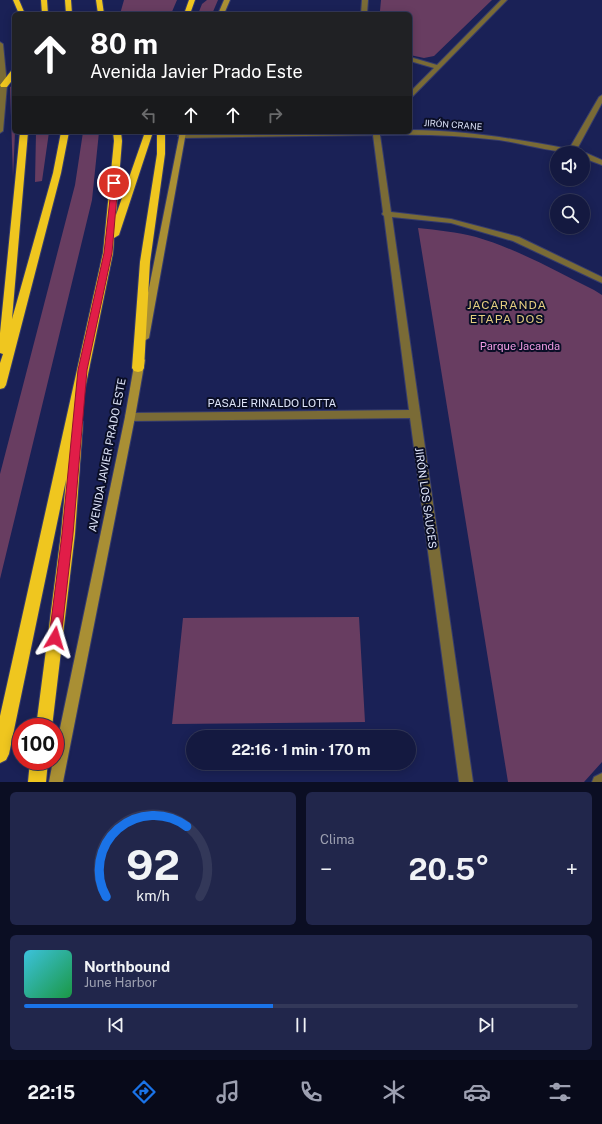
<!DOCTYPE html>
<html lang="es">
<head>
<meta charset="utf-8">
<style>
	:root { --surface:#141940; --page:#21264b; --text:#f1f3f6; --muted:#9da0b1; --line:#333859; --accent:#1a73e8 }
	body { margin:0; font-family:"Public Sans",sans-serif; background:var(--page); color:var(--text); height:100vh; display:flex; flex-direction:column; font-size:15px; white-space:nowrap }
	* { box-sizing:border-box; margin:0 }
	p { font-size:13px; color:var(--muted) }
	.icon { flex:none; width:22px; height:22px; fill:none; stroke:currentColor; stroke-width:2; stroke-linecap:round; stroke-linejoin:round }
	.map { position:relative; height:782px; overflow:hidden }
	.panel { display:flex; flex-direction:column; gap:10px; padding:10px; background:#0b0e23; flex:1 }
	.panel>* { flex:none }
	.banner { position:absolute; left:12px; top:12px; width:400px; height:122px; border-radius:6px; box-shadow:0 2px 10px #0003,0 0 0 1px var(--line); background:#202124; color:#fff; overflow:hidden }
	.controls { position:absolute; left:550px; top:146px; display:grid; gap:8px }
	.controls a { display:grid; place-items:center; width:40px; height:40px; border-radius:50%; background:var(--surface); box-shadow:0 2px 10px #0003,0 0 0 1px var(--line); font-size:20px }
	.speed { position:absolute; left:12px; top:718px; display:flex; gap:8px; font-size:20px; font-weight:700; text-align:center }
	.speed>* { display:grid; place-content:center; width:52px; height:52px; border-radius:50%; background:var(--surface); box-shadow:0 2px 10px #0003,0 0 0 1px var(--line); line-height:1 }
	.speed .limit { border:6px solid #d22; background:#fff; color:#111 }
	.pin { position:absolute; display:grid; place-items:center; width:34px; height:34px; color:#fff; margin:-17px; border:2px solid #fff; border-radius:50%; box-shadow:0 1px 4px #0007 }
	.me { position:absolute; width:44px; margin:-22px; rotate:7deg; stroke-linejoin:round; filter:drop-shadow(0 0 3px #0008) }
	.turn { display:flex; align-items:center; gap:14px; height:84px; padding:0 12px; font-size:18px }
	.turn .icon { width:52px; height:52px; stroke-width:2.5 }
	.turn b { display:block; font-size:28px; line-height:34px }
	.lanes { display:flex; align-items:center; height:38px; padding:0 12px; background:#0003; justify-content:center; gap:20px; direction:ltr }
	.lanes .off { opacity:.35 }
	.big { font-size:30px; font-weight:700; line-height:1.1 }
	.panel .card { flex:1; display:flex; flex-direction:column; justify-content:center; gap:6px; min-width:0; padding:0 14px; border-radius:6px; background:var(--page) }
	.panel .dial { align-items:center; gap:0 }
	.dial svg { height:104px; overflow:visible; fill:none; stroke:var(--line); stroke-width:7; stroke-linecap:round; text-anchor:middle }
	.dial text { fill:var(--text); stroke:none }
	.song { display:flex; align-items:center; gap:12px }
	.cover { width:48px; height:48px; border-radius:6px; background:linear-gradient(135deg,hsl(190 70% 55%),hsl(140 70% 35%)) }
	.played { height:4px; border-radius:2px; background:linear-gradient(90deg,var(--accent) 45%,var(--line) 45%) }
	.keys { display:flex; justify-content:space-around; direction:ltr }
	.heat { display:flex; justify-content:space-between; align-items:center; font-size:22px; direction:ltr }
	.panel .tiles { flex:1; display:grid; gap:10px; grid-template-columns:1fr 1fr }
	.card:last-child { grid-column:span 2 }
	.trip { position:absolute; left:186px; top:730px; width:230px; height:40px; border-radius:20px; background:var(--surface); box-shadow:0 2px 10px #0003,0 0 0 1px var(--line); font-weight:700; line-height:40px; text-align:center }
	.tabs { display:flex; height:64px; justify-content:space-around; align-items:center; background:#080a1a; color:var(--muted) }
	.tabs .icon { width:28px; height:28px }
	.tabs .active { color:var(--accent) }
	.tabs b { font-size:18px; color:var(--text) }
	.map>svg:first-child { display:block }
	.green { fill:#683d61 }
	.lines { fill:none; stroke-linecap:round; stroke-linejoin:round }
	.street-casing { stroke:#363c6d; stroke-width:2 }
	.secondary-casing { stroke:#363c6d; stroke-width:2 }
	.highway-casing { stroke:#363c6d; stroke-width:2 }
	.street { fill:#7a6b36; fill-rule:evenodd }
	.secondary { fill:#a98f34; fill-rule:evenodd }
	.highway { fill:#efc61f; fill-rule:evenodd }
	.route { fill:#e11d48; stroke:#92132f }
	.labels { text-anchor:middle; stroke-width:4; stroke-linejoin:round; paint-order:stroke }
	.far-street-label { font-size:9px; fill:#dfe5fa; stroke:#0a0e26 }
	.park-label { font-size:11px; fill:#f39de5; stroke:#0a0e26 }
	.street-label { font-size:11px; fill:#dfe5fa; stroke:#0a0e26 }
	.neighbourhood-label { font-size:12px; letter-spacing:1px; fill:#e3cc7f; stroke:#0a0e26 }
</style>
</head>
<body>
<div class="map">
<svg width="602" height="782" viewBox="0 0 602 782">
	<rect width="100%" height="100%" fill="#1a2156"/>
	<path class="green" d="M 124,0 L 177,0 L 171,14 L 120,14 Z
		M 207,0 L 218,0 L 212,14 L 198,14 L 202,4 Z
		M 381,0 L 492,0 L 434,56 L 424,58 L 410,55 L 410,14 L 370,14 L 370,11 L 380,11 Z
		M 14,85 L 14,132 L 15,132 L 13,177 L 10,87 Z
		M 36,132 L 49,132 L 42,181 L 35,182 Z
		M 83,132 L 99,132 L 92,200 L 0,579 L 0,474 L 75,185 Z
		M 418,228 C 437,230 457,232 476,237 C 517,249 556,271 594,290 L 602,295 L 602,762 L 584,782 L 508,782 Z
		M 359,617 L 365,722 L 172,724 L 183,618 Z"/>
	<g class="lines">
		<g class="street-casing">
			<path id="street" d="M 362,0 L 368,0 L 367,14 L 361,14 Z
				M 501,0 L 507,0 L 412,97 L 410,98 L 410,92 L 434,68 L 410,61 L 410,57 L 437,65 Z
				M 0,42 L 3,44 L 7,85 L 3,131 L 0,133 Z
				M 602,95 L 602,103 L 576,151 L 581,153 C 553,153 526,144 499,140 C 459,135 420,134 380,135 L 391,212 L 451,219 L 519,237 L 602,277 L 602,283 L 513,241 L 451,223 L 392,217 L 473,782 L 459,782 L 410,418 L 130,421 L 126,420 L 125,417 L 126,414 L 130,413 L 409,410 L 384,216 L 382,214 L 383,212 L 373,135 L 182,138 L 178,136 L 182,134 L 410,132 L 410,130 C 464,130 516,139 569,149 L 599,97 Z
				M 582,153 L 586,153 L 602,160 L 602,165 L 583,158 Z
				M 602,773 L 602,782 L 592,782 L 594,777 Z"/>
		</g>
		<g class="secondary-casing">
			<path id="secondary" d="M 224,0 L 230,0 L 224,14 L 218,14 Z
				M 180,132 L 186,132 L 149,338 L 144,341 L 139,338 Z
				M 140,356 L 145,360 L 135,417 L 63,782 L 49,782 L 53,761 L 55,761 L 55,752 L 125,417 L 135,360 Z"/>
		</g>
		<g class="highway-casing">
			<path id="highway" d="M 13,0 L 19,0 L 25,14 L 19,14 Z
				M 41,0 L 47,0 L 48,14 L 42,14 Z
				M 65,0 L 71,0 L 72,14 L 66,14 Z
				M 96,0 L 102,0 L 104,14 L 98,14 Z
				M 189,0 L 195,0 L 190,14 L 184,14 Z
				M 11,71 L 14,71 L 14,78 L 7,87 L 1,87 L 0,85 Z
				M 20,132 L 28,132 L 12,319 L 53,173 L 61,132 L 69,132 L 61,173 L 6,385 L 4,388 L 0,389 L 0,363 L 3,354 L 0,353 L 0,333 Z
				M 113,132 L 121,132 L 122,141 L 116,215 L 145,132 L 153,132 L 119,235 L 114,238 L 113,253 L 79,418 L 81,419 L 83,422 L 75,534 L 52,727 L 36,727 L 61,534 L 66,480 L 9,754 L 6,760 L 0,763 L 0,716 L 103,253 L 114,141 Z
				M 157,132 L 165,132 L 165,154 L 150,262 L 144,368 L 142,371 L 138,372 L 134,371 L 132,368 L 140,262 L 157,154 Z
				M 30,761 L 48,761 L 46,782 L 28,782 Z"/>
		</g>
		<use href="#street" class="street"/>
		<use href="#secondary" class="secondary"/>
		<use href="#highway" class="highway"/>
	</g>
	<path class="route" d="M 112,181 L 118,183 L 112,253 L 87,370 L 73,534 L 61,638 L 59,642 L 55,643 L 51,642 L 49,638 L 62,534 L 78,370 L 104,253 Z"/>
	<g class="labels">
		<g class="far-street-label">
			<text transform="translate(453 125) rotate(4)" y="3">JIRÓN CRANE</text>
		</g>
		<g class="park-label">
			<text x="520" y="350">Parque Jacanda</text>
		</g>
		<g class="street-label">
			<text x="272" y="407">PASAJE RINALDO LOTTA</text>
			<text transform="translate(107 455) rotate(-79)" y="4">AVENIDA JAVIER PRADO ESTE</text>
			<text transform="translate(426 498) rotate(82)" y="4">JIRÓN LOS SAUCES</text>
		</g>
		<g class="neighbourhood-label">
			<text x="507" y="309">JACARANDA<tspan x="507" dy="14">ETAPA DOS</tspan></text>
		</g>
	</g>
</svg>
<div class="controls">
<a><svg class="icon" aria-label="sound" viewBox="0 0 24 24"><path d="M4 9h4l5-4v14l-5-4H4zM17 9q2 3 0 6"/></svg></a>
<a><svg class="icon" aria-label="search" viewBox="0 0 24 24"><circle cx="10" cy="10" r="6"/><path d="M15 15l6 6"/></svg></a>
</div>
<div class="speed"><div class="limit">100</div></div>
<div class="pin" style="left:114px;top:183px;background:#d93025"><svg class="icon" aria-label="arrive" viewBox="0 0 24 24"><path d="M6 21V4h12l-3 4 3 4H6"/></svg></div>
<svg class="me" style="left:55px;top:638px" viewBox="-20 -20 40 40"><path d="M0-17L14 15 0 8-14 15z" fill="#e11d48" stroke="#fff" stroke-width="4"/></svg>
<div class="trip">22:16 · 1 min · 170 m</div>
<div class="banner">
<div class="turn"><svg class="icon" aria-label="ahead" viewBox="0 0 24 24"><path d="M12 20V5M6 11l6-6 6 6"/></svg><div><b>80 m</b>Avenida Javier Prado Este</div></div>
<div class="lanes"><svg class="icon off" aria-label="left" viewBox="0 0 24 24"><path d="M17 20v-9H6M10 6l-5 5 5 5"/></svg><svg class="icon" aria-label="ahead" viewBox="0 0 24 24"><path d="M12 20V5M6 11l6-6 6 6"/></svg><svg class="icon" aria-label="ahead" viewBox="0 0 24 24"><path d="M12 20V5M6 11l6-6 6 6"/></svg><svg class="icon off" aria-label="right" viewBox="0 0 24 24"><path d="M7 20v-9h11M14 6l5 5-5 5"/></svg></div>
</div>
</div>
<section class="panel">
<div class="tiles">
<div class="card dial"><svg viewBox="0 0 100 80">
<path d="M14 69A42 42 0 1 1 86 69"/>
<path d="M14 69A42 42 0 0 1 76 15" stroke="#1a73e8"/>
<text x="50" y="56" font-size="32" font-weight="700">92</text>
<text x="50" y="72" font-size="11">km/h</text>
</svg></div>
<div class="card"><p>Clima</p>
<div class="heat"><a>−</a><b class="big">20.5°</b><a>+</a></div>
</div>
<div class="card">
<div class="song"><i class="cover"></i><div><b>Northbound</b><p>June Harbor</p></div></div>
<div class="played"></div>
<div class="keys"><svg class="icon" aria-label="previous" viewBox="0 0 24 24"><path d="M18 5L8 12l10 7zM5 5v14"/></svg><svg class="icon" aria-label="pause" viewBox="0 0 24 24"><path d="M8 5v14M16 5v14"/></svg><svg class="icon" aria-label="next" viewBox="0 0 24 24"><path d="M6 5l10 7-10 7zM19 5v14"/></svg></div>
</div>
</div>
</section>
<nav class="tabs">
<b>22:15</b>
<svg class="icon active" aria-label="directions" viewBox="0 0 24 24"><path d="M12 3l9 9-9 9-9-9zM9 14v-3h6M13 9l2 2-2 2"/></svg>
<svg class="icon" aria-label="music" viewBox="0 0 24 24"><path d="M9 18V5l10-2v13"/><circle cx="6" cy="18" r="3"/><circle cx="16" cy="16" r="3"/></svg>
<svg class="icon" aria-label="phone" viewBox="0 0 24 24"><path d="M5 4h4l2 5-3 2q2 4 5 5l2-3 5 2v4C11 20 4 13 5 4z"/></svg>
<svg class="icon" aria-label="climate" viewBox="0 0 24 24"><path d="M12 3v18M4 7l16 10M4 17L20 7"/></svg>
<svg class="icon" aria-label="car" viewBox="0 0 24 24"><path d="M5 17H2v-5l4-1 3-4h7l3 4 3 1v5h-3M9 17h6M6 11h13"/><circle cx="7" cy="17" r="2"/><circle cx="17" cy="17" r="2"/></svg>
<svg class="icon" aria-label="filters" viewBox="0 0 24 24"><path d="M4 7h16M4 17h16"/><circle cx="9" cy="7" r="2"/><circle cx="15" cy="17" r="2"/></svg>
</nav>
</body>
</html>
